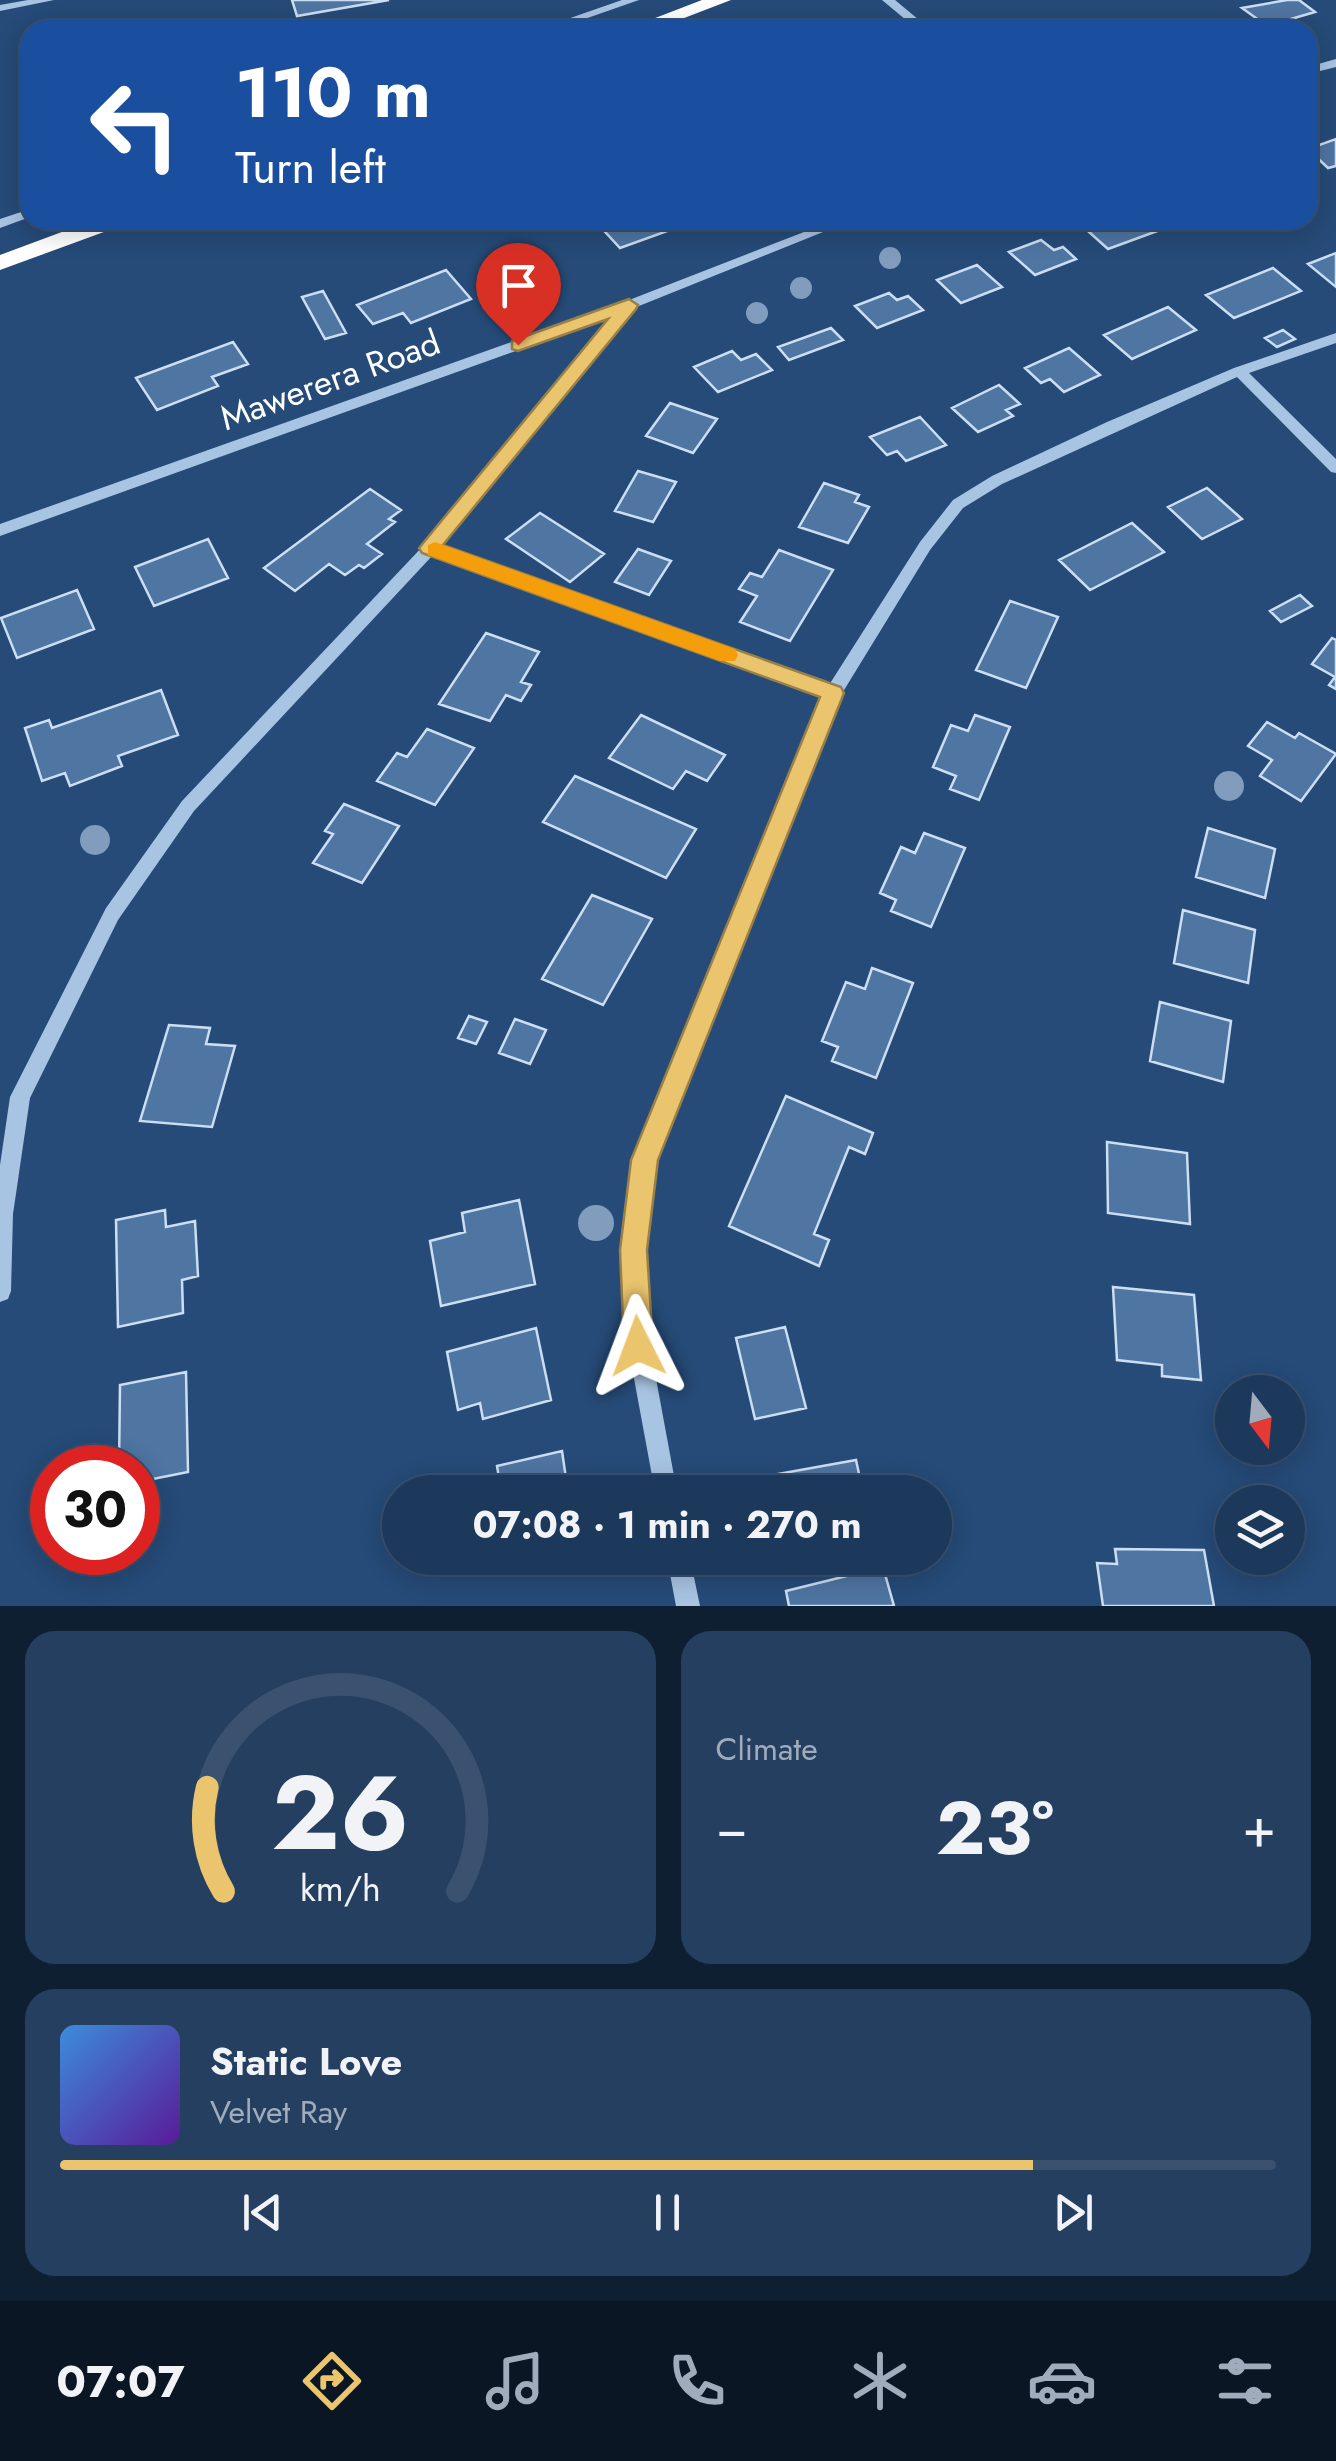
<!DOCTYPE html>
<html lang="en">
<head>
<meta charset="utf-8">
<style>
	:root { --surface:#1c385a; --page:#253f60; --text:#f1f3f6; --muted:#a0acbb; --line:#3a5270; --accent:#ebc56e }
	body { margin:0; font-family:Jost,sans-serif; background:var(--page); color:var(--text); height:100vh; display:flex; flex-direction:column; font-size:38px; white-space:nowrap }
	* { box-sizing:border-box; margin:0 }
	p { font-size:32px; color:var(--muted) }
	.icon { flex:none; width:55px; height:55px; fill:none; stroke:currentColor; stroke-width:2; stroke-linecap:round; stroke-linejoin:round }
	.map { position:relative; height:1606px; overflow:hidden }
	.sheet { display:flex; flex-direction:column; gap:25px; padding:25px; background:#0f1f32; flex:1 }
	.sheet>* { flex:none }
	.top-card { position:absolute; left:20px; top:20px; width:1298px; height:210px; border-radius:30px; box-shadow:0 5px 25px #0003,0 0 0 2px var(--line); background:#1a4fa0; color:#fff; overflow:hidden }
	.needle { width:65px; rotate:164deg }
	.tools { position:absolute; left:1215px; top:1375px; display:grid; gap:20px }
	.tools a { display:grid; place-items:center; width:90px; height:90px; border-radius:50%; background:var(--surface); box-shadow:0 5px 25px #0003,0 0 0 2px var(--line); font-size:50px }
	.speed { position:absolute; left:30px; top:1445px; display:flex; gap:20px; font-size:50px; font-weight:700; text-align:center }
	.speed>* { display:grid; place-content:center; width:130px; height:130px; border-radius:50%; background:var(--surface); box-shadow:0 5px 25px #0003,0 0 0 2px var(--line); line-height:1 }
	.speed .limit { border:15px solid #d22; background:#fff; color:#111 }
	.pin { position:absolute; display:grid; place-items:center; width:85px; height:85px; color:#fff; margin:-102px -42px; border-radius:50% 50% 50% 0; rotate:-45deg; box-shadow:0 0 10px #0007 }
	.pin .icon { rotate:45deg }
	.me { position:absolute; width:110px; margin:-55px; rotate:357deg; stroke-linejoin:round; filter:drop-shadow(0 0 8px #0008) }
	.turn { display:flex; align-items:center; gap:35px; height:210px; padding:0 50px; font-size:45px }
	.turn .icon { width:130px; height:130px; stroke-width:2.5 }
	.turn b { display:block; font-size:70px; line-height:85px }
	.big { font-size:75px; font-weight:700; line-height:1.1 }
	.sheet .tile { flex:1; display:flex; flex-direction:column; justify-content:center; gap:15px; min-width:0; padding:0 35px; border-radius:30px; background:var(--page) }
	.sheet .dial { align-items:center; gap:0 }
	.dial svg { height:260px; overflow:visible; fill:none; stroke:var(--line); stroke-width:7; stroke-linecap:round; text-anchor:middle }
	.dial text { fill:var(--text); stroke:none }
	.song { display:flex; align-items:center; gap:30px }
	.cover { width:120px; height:120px; border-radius:15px; background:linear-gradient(135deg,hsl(210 70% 55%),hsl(270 70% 35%)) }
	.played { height:10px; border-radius:5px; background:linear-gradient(90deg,var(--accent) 80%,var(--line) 80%) }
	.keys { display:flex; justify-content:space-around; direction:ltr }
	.heat { display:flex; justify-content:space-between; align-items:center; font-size:55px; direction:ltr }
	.sheet .tiles { flex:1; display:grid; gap:25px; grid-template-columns:1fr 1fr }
	.tile:last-child { grid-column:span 2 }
	.trip { position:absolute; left:382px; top:1475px; width:570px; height:100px; border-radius:50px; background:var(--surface); box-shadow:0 5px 25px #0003,0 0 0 2px var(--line); font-weight:700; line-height:100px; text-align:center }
	.menu { display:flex; height:160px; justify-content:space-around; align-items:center; background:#0b1624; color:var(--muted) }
	.menu .icon { width:70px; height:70px }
	.menu .selected { color:var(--accent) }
	.menu b { font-size:45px; color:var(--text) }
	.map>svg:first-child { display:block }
	.building { fill:#4f75a2; stroke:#cbdef3; stroke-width:2.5 }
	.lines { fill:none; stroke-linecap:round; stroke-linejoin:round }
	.minor { fill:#a8c4e3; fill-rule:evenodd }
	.highway { fill:#fff; fill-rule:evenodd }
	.tree { fill:#819cbc }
	.route { fill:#ebc56e; stroke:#998048; stroke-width:2.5 }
	.slow { fill:#f59e0b }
	.labels { text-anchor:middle; stroke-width:10; stroke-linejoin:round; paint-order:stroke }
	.street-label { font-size:35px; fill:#fff; stroke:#264b78 }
</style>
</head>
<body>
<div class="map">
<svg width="1336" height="1606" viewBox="0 0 1336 1606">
	<rect width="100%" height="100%" fill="#264b78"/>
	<path class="building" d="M 292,0 L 389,0 L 297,16 Z
		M 1287,0 L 1299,0 L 1315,12 L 1267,26 L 1242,8 Z
		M 1336,139 L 1336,166 L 1328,168 L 1308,149 Z
		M 602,220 L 677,220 L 668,223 L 673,229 L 620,248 L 596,222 Z
		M 1148,220 L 1160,230 L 1108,249 L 1089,232 L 1098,229 L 1089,221 L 1092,220 Z
		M 1041,240 L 1054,250 L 1063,247 L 1076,259 L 1035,275 L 1009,252 Z
		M 1336,253 L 1336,287 L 1308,264 Z
		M 977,265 L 1002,287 L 961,303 L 937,280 Z
		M 1273,268 L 1301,291 L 1234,318 L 1206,295 Z
		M 446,270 L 471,299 L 411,323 L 403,313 L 373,324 L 357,305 Z
		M 323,291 L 346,333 L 325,339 L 302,297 Z
		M 889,293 L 897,300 L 908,296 L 923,310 L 877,328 L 855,306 Z
		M 1168,307 L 1196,330 L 1132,359 L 1104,335 Z
		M 831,328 L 843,340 L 789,360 L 778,347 Z
		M 1283,330 L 1295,339 L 1277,347 L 1265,338 Z
		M 233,342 L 248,364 L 212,377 L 218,386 L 157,410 L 136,378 Z
		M 1069,348 L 1100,375 L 1064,392 L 1050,379 L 1041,383 L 1025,368 Z
		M 732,351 L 741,360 L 756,354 L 772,370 L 718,392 L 694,367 Z
		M 999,385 L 1020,404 L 1006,410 L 1013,416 L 978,432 L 952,408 Z
		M 670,403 L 717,419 L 693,453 L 646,436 Z
		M 920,417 L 946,445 L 906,461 L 897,451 L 887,455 L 870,437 Z
		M 638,471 L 676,482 L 653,522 L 615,511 Z
		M 824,483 L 859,495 L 855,502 L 869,507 L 848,543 L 799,527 Z
		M 1207,488 L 1242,519 L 1202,539 L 1168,507 Z
		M 370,489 L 401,510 L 389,519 L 395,522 L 367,544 L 382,554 L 364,568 L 359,565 L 345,575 L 329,564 L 295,591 L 264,568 Z
		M 540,513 L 604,554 L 570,582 L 506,539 Z
		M 1132,523 L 1164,552 L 1090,590 L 1059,560 Z
		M 208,539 L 228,578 L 154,606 L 135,567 Z
		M 638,549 L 671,561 L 649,595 L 615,582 Z
		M 779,550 L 833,570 L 790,641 L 740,622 L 757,596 L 739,589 L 750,573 L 762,577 Z
		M 77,590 L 94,629 L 17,658 L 1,618 Z
		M 1300,595 L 1312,606 L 1281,622 L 1270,611 Z
		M 1010,601 L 1058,617 L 1026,688 L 976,670 Z
		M 486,633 L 539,652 L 521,682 L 531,685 L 521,701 L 506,695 L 490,721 L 439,704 Z
		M 1332,638 L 1336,640 L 1336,689 L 1329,685 L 1335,677 L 1312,664 Z
		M 161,690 L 178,735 L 118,756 L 122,766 L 70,786 L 65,773 L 42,781 L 25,728 L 49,720 L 52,728 Z
		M 641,715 L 725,755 L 707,781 L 686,771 L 673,789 L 609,758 Z
		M 975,715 L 1010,727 L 979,800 L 950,789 L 956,776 L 933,767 L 951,725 L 968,731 Z
		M 1267,722 L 1295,738 L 1299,733 L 1336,754 L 1301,801 L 1260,776 L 1272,760 L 1248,746 Z
		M 427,729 L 474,748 L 435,805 L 377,781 L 397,753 L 407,757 Z
		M 575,776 L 696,829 L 666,878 L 543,822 Z
		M 344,804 L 399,826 L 362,883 L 313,863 L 333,834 L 325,831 Z
		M 1208,828 L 1275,849 L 1265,898 L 1196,877 Z
		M 924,833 L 965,848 L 931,927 L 891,911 L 896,900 L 880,893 L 901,847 L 915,853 Z
		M 592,895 L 652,919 L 603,1005 L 542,979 Z
		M 1183,910 L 1255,930 L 1248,983 L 1174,963 Z
		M 872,968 L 913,983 L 876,1078 L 832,1061 L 838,1047 L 822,1041 L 846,982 L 865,989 Z
		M 1160,1002 L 1231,1021 L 1223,1082 L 1150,1061 Z
		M 469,1016 L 487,1022 L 476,1044 L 458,1038 Z
		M 515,1019 L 546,1030 L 530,1064 L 499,1053 Z
		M 169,1025 L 210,1028 L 206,1044 L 235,1046 L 212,1127 L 140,1121 Z
		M 786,1096 L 873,1133 L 865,1154 L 849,1147 L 814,1234 L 829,1240 L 819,1266 L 729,1226 Z
		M 1107,1142 L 1187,1153 L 1190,1224 L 1108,1213 Z
		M 519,1200 L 535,1284 L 441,1306 L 430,1241 L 465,1232 L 462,1213 Z
		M 165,1210 L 166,1227 L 195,1221 L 198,1276 L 182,1280 L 183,1313 L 118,1327 L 116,1220 Z
		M 1113,1287 L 1194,1295 L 1201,1380 L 1162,1376 L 1162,1365 L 1117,1360 Z
		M 785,1327 L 806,1408 L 755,1419 L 736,1338 Z
		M 536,1328 L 551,1400 L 483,1419 L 480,1403 L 458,1410 L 447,1352 Z
		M 186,1372 L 188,1472 L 138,1482 L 138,1468 L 119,1468 L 120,1385 Z
		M 562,1451 L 568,1492 L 478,1492 L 477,1489 L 500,1484 L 497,1466 Z
		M 856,1460 L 863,1492 L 770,1492 L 767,1476 Z
		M 1115,1549 L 1204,1550 L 1214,1606 L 1103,1606 L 1097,1563 L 1117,1564 Z
		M 782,1558 L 838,1558 L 784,1569 Z
		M 883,1567 L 894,1606 L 789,1606 L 786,1591 Z"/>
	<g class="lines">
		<path class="minor" d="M 28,0 L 54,0 L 0,11 L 0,5 Z
			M 622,0 L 639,0 L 553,30 L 536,30 Z
			M 882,0 L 895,0 L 931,30 L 918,30 Z
			M 1336,59 L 1336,67 L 1308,74 L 1308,67 Z
			M 30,209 L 30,217 L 0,228 L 0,219 Z
			M 835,220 L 853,220 L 634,308 L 441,546 L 829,685 L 920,542 L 953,500 L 992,476 L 1107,422 L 1234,368 L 1336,333 L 1336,343 L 1249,373 L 1336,459 L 1336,473 L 1331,472 L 1237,377 L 1002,484 L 963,508 L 930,550 L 841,695 L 654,1160 L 643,1250 L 650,1346 L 677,1492 L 655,1492 L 628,1346 L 623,1250 L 634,1160 L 823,696 L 433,555 L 194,811 L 118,920 L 30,1098 L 13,1214 L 11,1291 L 8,1299 L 0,1302 L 0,1165 L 10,1097 L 106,908 L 182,801 L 425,544 L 613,316 L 0,536 L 0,524 L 624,302 Z
			M 667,1558 L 690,1558 L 700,1606 L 676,1606 Z"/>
		<path class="highway" d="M 702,0 L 731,0 L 653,30 L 624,30 Z
			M 94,220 L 126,220 L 123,225 L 0,270 L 0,255 Z"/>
	</g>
	<g class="tree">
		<circle cx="890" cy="258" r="11"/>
		<circle cx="801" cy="288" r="11"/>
		<circle cx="757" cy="313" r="11"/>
		<circle cx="1229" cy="786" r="15"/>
		<circle cx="95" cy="840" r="15"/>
		<circle cx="596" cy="1223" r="18"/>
	</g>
	<path class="route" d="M 629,299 L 638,305 L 636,309 L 443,545 L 841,687 L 844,693 L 658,1160 L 647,1250 L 653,1346 L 648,1356 L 638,1360 L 629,1356 L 624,1346 L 620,1250 L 631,1160 L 820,697 L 422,553 L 419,548 L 608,319 L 518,351 L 512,349 L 512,341 Z"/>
	<path class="slow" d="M 435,542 L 735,649 L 738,655 L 735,661 L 720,661 L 428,555 L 428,545 Z"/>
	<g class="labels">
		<g class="street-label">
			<text transform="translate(330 380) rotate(-20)" y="12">Mawerera Road</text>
		</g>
	</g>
</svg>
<div class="tools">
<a><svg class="needle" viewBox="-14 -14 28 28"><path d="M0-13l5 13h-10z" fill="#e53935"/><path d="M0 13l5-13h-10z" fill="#a0acbb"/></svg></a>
<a><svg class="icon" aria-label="layers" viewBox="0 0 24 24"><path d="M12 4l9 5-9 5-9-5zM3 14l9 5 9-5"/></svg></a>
</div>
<div class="speed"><div class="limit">30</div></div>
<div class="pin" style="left:518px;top:345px;background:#d93025"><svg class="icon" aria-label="arrive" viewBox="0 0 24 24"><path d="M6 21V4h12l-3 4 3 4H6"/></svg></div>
<svg class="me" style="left:638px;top:1346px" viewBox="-20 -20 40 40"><path d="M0-17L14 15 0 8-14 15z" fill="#ebc56e" stroke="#fff" stroke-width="4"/></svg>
<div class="trip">07:08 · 1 min · 270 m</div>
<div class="top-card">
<div class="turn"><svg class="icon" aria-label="left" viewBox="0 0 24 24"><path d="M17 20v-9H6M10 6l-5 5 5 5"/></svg><div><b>110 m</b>Turn left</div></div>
</div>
</div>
<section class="sheet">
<div class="tiles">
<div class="tile dial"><svg viewBox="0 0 100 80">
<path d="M14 69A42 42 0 1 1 86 69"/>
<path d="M14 69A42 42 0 0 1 9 37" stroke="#ebc56e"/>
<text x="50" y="56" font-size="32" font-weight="700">26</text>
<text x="50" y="72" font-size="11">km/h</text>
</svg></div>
<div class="tile"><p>Climate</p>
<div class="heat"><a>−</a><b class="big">23°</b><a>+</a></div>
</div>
<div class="tile">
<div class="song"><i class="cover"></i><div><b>Static Love</b><p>Velvet Ray</p></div></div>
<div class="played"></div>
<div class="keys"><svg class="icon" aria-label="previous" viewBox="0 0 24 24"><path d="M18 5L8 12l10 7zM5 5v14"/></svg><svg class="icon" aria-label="pause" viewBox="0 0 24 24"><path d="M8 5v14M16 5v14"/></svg><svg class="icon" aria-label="next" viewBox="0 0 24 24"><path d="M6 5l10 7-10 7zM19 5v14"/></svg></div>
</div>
</div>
</section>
<nav class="menu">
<b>07:07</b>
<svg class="icon selected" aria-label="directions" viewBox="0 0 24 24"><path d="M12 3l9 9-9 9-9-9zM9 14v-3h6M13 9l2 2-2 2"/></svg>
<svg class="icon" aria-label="music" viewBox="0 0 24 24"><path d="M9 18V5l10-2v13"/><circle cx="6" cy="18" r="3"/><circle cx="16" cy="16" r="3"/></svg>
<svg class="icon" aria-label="phone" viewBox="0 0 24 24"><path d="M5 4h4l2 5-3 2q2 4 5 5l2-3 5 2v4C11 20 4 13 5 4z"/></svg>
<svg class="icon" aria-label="climate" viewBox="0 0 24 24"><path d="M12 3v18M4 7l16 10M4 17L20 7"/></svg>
<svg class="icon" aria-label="car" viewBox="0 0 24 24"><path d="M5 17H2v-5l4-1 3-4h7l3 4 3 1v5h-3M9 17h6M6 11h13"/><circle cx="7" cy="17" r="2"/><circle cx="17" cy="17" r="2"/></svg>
<svg class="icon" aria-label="filters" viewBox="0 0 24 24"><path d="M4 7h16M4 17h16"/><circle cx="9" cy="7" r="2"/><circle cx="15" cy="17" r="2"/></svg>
</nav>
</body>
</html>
